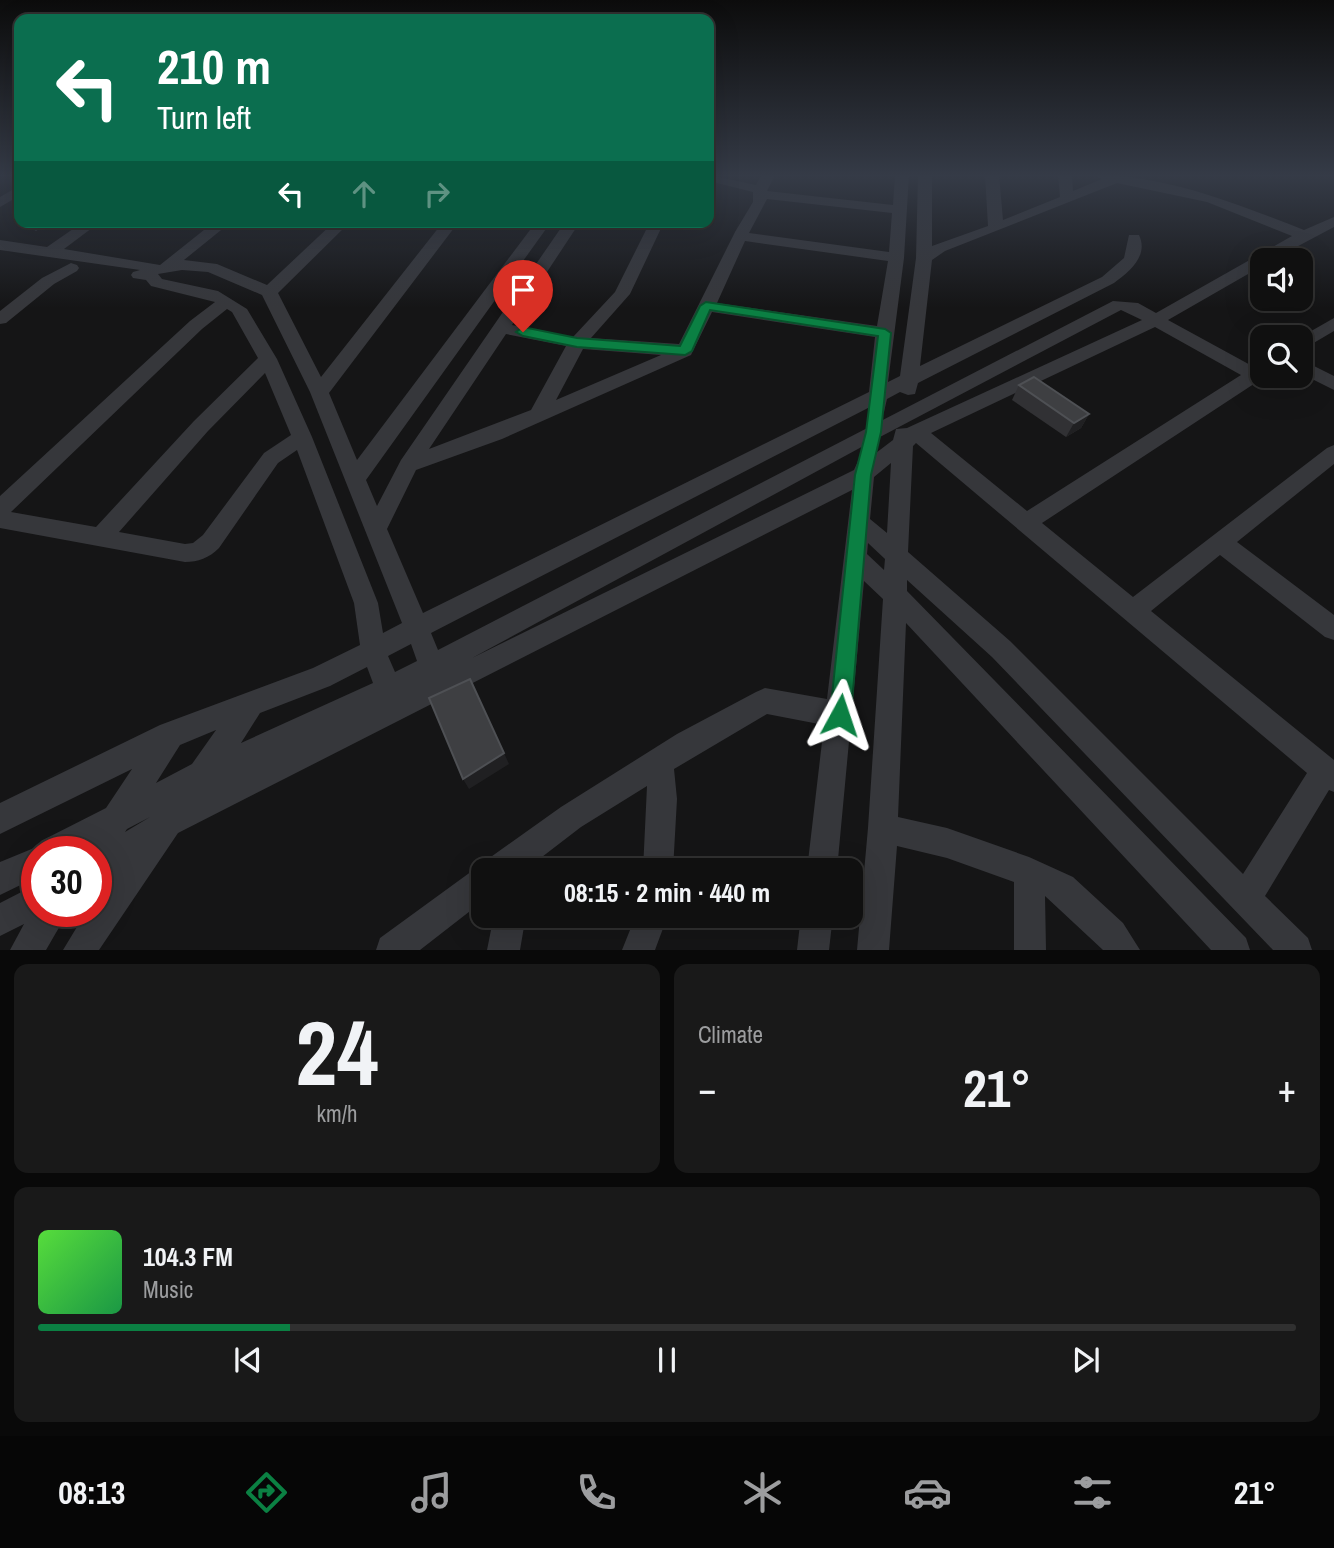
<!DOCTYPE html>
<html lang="en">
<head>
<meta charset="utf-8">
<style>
	:root { --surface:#101010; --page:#191919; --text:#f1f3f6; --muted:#9c9d9f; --line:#303030; --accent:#0b8043 }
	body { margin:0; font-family:"Archivo Narrow",sans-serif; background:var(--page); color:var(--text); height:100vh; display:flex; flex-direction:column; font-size:26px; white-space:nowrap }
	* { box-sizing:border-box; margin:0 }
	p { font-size:23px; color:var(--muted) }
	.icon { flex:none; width:38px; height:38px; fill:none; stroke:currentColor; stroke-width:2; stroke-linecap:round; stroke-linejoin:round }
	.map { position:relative; height:950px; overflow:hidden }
	.details { display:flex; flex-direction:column; gap:14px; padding:14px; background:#090909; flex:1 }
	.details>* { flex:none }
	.guide { position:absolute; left:14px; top:14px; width:700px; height:214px; border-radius:14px; box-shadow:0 7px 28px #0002,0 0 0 2px var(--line); background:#0b6e4f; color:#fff; overflow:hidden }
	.buttons { position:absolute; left:1250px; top:248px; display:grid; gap:14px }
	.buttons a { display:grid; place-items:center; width:63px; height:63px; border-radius:14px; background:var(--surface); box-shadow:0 7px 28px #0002,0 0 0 2px var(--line); font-size:35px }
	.speed { position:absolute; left:21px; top:836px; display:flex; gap:14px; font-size:35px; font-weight:700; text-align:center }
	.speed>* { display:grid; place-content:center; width:91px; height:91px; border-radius:50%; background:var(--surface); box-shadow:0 7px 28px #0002,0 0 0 2px var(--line); line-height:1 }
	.speed .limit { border:10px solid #d22; background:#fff; color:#111 }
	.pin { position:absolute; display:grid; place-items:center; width:60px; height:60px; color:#fff; margin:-72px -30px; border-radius:50% 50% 50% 0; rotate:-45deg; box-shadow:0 0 7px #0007 }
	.pin .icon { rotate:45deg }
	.me { position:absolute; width:77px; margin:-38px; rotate:5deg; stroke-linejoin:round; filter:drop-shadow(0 0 5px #0008) }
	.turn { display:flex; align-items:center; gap:24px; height:147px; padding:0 28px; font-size:32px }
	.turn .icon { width:91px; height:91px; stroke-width:2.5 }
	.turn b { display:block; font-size:49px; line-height:60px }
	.lanes { display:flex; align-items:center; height:66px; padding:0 28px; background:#0003; justify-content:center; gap:35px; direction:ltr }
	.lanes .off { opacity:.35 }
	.big { font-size:52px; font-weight:700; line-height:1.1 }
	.details .widget { flex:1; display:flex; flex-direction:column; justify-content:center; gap:10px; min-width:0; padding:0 24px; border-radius:14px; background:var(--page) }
	.details .dial { align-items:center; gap:0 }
	.dial b { font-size:91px; line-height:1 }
	.song { display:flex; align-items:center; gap:21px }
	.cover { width:84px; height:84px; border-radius:10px; background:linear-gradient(135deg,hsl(110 70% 55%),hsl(140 70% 35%)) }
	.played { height:7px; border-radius:4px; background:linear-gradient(90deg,var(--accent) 20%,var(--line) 20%) }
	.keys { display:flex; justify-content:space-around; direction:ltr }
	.heat { display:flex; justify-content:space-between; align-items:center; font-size:38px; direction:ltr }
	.details .tiles { flex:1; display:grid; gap:14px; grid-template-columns:1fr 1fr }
	.widget:last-child { grid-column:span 2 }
	.trip { position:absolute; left:471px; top:858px; width:392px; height:70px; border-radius:14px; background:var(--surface); box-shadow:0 7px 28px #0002,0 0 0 2px var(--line); font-weight:700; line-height:70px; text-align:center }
	.dock { display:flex; height:112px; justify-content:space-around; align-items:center; background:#060606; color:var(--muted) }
	.dock .icon { width:49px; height:49px }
	.dock .active { color:var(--accent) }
	.dock b { font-size:32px; color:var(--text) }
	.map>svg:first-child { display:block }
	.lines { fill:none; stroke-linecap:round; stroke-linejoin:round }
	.minor { fill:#36373b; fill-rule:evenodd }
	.wall { fill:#313134 }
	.shaded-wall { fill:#202022 }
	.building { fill:#3e3f42; stroke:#4e5054; stroke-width:2 }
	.route { fill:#0b8043; stroke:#07532c; stroke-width:2 }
</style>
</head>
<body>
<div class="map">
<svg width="1334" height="950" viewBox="0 0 1334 950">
	<rect width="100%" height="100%" fill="#151516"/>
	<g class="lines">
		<path class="minor" d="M 709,175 L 756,185 L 761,175 L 775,175 L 767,191 L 893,205 L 895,175 L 909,175 L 904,258 L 888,382 L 900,376 L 916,258 L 918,175 L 932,175 L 932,246 L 988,226 L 985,175 L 999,175 L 1003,220 L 1060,197 L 1058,175 L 1072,175 L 1073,191 L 1102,179 L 1094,175 C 1167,175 1237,204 1304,230 L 1334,217 L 1334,227 L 1270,261 L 1262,261 L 1262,266 L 1168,320 L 1254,367 L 1262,364 L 1262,376 L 1266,376 L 1042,523 L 1133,597 L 1327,448 L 1334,445 L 1334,464 L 1237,542 L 1334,615 L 1334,640 L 1325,637 L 1220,555 L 1151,611 L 1334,760 L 1334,792 L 1329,790 L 1265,896 L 1308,938 L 1312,950 L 1273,950 L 992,657 L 907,580 L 907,591 L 1246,938 L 1250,950 L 1211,950 L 906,623 L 898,817 L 947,828 L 1029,857 L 1073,877 L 1123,923 L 1140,950 L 1103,950 L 1045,896 L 1046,950 L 1014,950 L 1014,882 L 947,858 L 897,846 L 889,950 L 857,950 L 868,828 L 883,599 L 864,581 L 837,870 L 807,870 L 824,725 L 767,714 L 674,769 L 677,799 L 673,870 L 643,870 L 647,786 L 581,827 L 525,870 L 483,870 L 483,901 L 420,950 L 376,950 L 380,938 L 472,871 L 485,867 L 488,859 L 561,807 L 677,734 L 756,692 L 765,688 L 827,699 L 852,490 L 178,833 L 99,950 L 63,950 L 86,912 L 96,912 L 96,898 L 113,874 L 96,882 L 96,852 L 37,852 L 37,877 L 0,895 L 0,862 L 39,846 L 41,841 L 106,808 L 132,769 L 0,834 L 0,803 L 160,725 L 313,668 L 360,645 L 354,603 L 297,450 L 278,463 L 219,548 C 209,558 198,562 185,562 L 0,528 L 0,496 L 190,321 L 215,302 L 151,286 L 146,280 L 133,278 L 131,275 L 133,272 L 140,270 L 0,250 L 0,240 L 47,247 L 83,222 L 100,222 L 64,249 L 160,265 L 214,222 L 231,222 L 184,260 L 217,264 L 267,285 L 334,222 L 350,222 L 278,293 L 321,377 L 443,222 L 454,222 L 454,228 L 329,393 L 357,460 L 536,222 L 551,222 L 366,480 L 377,506 L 401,460 L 565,222 L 580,222 L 512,325 L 573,337 L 615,292 L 650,222 L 664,222 L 630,294 L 591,338 L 679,344 L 735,232 L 753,202 L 753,192 L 709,181 ZM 1117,183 L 1207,202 L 1292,236 L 1156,313 L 1138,303 L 1113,301 L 438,650 L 431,633 L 868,408 L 877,414 L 884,412 L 887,399 L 900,392 L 908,395 L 915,394 L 918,383 L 1114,283 C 1129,272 1149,256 1139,235 L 1129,235 L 1124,258 L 1102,277 L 920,366 L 932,260 L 945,251 ZM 767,199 L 892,213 L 889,252 L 749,233 ZM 745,241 L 888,261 L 877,326 L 717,303 ZM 182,270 L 208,272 L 262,295 L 310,392 L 402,623 L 383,633 L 378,603 L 312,437 L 277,359 L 247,309 L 218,291 L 162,279 L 158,274 ZM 227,309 L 232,312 L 258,358 L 194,421 L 96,527 L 11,512 L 202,329 ZM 1121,310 L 1142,320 L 907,428 L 896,429 L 893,440 L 868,459 L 858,461 L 854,470 L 472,658 L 880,437 ZM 712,312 L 875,337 L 869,392 L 423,613 L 387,529 L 416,470 L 502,439 L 691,355 ZM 1155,327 L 1241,375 L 1027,511 L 931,433 ZM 506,334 L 566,346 L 531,410 L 429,449 ZM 583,349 L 661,355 L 556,400 ZM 265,373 L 291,435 L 264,453 L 203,535 L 193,543 L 185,544 L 119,532 L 208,431 ZM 916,443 L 1307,773 L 1243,874 L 1010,641 L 908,552 L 913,446 ZM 891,463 L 887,533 L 870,519 L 874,477 ZM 868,543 L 885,559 L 884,570 L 867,554 ZM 411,644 L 417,661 L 395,672 L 388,656 ZM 367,667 L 373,683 L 241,743 L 260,713 L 330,686 ZM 216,730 L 192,764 L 156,783 L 180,745 ZM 150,817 L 125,832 L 127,829 Z
			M 19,186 L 19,196 L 0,207 L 0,197 Z
			M 33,222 L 49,222 L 36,231 L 29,227 Z
			M 71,263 L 77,265 L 79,268 L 77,271 L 54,284 L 6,323 L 0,324 L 0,311 L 42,278 Z
			M 1334,318 L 1334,331 L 1300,351 L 1299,338 Z
			M 1300,359 L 1334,376 L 1334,390 L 1300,373 Z
			M 37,884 L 37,912 L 68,912 L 46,950 L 10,950 L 24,924 L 0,936 L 0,903 Z
			M 494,915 L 526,915 L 520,950 L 487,950 Z
			M 636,915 L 668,915 L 655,950 L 622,950 Z
			M 801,915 L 833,915 L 829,950 L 797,950 Z"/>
	</g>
	<path class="wall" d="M 1019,385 L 1089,414 L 1081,428 L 1066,437 L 1012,400 Z"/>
	<path class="shaded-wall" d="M 1089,414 L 1081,428 L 1066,437 L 1074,423 Z
		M 504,753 L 509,764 L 469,789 L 463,779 Z"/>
	<path class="building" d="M 1034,377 L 1089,414 L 1074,423 L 1019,385 Z
		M 470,679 L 504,753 L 463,779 L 429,698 Z"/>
	<linearGradient id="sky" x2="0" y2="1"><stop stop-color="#0c0c0c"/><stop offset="0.57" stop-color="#353b47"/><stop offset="1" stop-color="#353b47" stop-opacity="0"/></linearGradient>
	<rect width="1334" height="308" fill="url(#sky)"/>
	<path class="route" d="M 706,302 L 885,329 L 891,333 L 881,432 L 871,475 L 851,715 L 848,722 L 840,725 L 833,722 L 830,715 L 855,475 L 866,432 L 878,336 L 710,310 L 692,351 L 685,355 L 577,347 L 523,336 L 516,332 L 523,327 L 577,338 L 680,346 L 700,306 Z"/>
</svg>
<div class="buttons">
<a><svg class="icon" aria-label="sound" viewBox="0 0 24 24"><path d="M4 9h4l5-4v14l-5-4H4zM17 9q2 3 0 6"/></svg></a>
<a><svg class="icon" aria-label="search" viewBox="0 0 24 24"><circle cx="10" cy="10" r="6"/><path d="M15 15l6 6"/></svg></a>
</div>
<div class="speed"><div class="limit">30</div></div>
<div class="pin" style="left:523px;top:332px;background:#d93025"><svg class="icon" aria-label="arrive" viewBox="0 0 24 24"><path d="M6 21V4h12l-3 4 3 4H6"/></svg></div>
<svg class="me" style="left:840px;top:715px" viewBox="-20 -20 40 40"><path d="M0-17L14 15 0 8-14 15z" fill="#0b8043" stroke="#fff" stroke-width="4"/></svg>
<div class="trip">08:15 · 2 min · 440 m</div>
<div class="guide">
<div class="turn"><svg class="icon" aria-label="left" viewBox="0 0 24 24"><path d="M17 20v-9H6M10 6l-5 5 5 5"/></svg><div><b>210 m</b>Turn left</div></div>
<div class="lanes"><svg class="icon" aria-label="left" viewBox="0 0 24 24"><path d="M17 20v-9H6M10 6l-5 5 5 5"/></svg><svg class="icon off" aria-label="ahead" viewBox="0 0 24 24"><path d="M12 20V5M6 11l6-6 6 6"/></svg><svg class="icon off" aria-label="right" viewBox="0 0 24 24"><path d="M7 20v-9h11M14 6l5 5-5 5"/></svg></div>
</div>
</div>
<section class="details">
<div class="tiles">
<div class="widget dial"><b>24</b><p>km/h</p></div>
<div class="widget"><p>Climate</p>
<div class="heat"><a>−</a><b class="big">21°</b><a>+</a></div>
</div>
<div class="widget">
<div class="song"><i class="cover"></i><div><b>104.3 FM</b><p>Music</p></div></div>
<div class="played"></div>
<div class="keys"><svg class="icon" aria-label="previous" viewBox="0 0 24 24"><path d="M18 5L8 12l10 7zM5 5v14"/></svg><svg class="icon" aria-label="pause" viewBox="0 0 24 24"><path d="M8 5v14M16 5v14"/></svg><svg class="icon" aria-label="next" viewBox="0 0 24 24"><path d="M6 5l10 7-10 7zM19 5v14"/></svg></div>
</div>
</div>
</section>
<nav class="dock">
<b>08:13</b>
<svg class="icon active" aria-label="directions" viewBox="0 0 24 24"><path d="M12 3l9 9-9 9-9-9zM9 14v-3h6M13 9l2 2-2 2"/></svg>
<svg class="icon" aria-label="music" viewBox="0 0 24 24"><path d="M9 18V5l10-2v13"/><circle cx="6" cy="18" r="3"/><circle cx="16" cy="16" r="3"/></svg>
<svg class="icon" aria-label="phone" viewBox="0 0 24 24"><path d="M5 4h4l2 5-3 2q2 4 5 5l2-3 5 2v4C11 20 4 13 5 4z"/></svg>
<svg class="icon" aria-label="climate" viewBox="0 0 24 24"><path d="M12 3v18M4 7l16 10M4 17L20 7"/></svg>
<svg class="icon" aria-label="car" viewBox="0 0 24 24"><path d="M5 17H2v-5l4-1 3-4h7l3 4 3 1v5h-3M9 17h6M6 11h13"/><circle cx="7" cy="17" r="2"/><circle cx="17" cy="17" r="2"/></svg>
<svg class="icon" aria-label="filters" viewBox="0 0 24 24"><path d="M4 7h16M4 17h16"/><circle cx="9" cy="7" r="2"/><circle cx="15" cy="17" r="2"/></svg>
<b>21°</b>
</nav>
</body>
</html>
